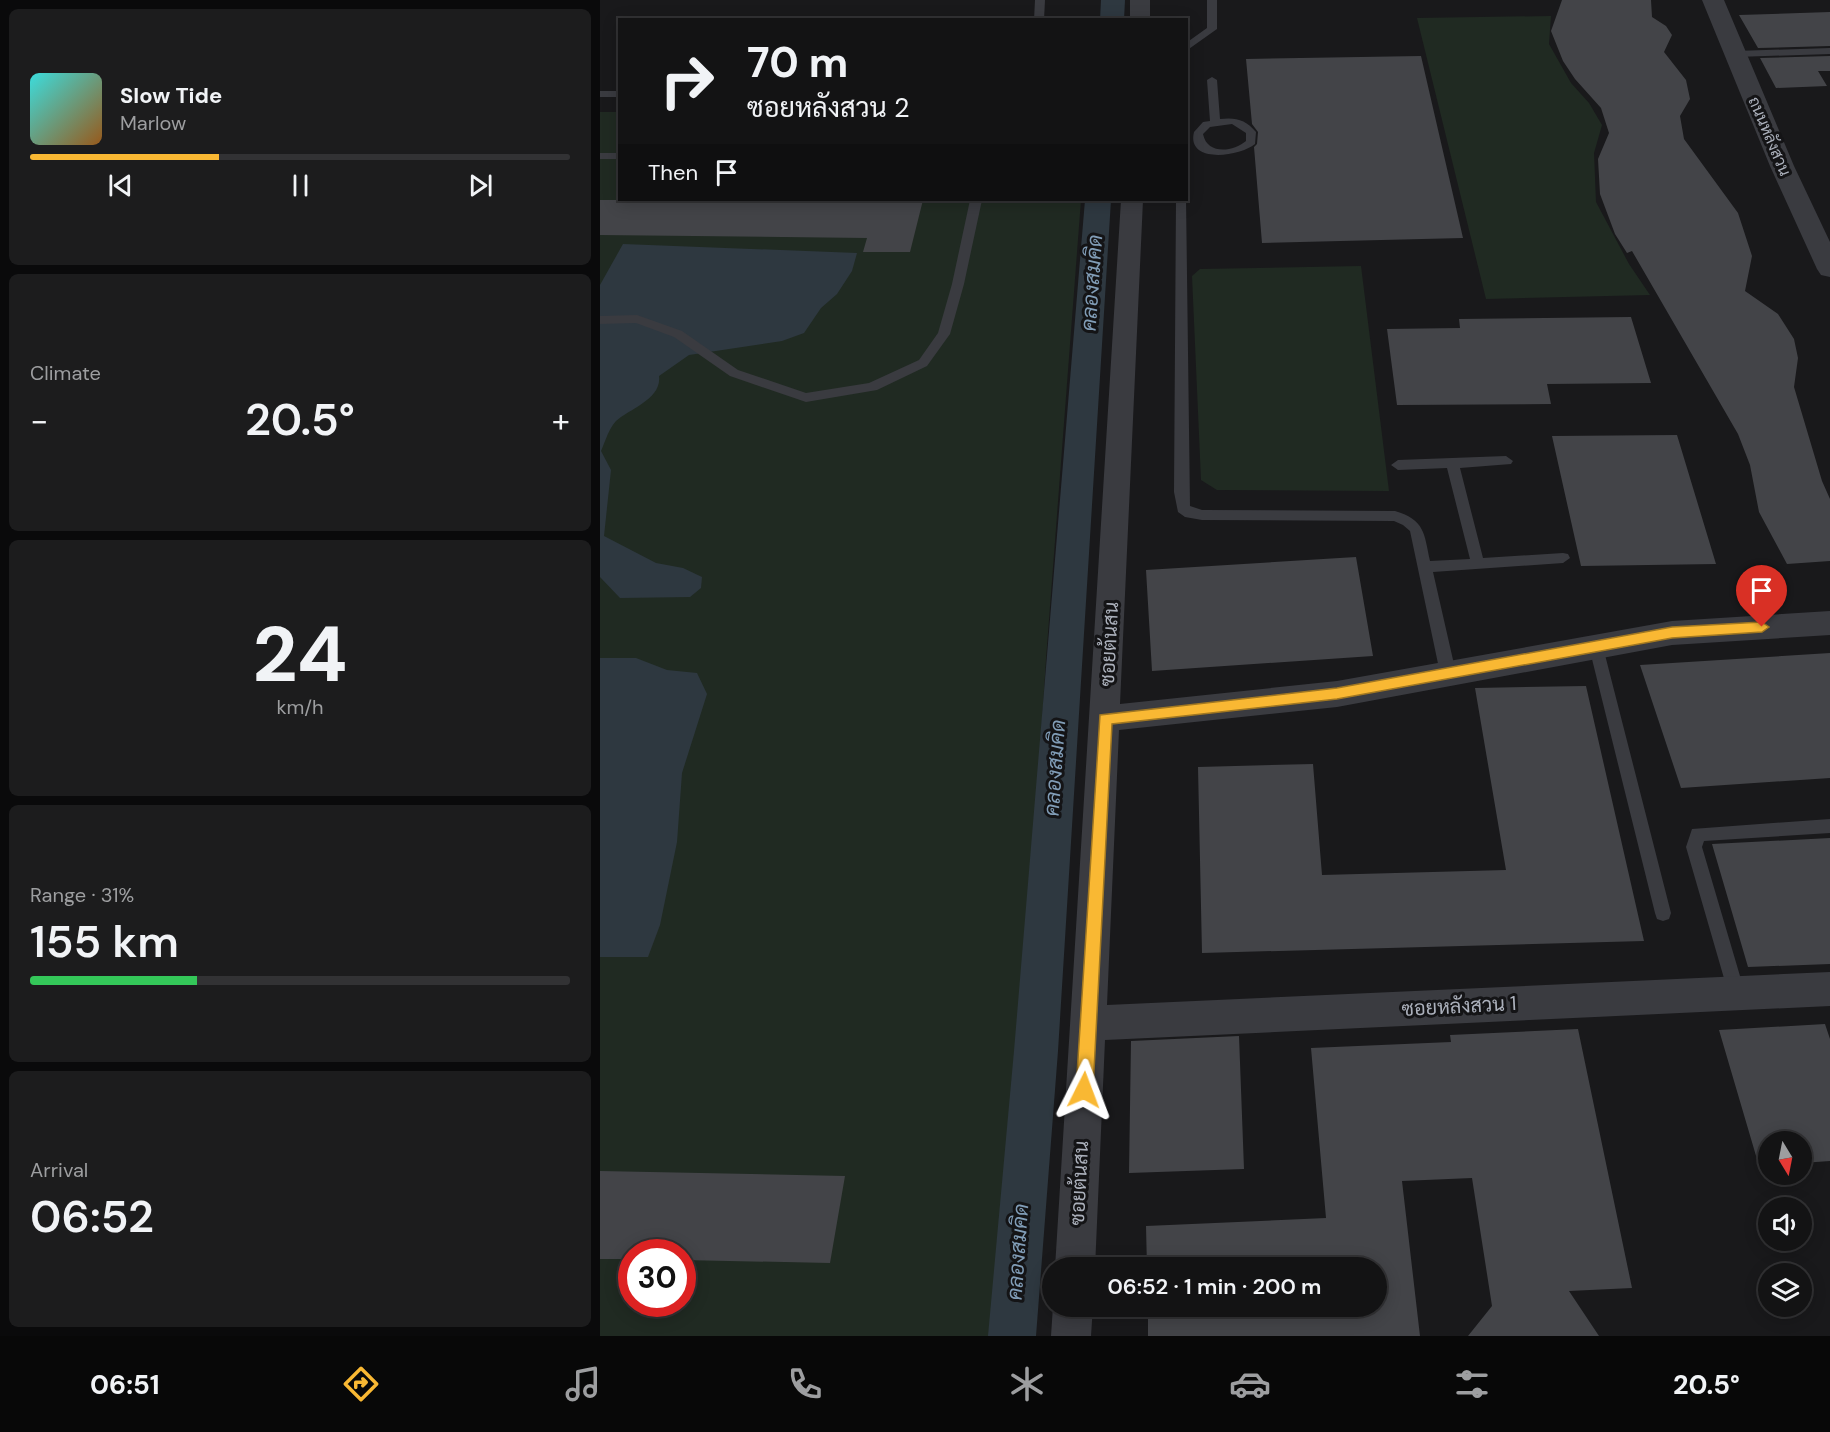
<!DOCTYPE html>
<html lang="en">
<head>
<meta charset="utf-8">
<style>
	:root { --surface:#131314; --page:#1c1c1d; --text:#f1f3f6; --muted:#9d9ea0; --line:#323234; --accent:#f9b833 }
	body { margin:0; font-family:"DM Sans",Sarabun,sans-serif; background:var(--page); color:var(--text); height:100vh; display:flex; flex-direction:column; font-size:22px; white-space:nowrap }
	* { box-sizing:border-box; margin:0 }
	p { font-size:20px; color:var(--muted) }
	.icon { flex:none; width:33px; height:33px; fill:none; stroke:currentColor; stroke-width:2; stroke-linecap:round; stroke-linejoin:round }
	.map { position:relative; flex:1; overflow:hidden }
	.drawer { display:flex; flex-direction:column; gap:9px; padding:9px; background:#0a0a0b; width:600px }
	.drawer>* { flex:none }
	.top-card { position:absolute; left:18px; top:18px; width:570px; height:183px; border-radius:0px; box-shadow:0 3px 15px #0003,0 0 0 2px var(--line); background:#131314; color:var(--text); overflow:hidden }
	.needle { width:39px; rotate:170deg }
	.tools { position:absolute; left:1158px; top:1131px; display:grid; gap:12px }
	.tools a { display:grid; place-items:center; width:54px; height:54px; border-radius:50%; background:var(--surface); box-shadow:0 3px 15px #0003,0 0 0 2px var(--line); font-size:30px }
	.speed { position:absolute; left:18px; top:1239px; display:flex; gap:12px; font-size:30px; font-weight:700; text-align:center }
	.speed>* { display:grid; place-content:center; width:78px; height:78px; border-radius:50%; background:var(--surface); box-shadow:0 3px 15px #0003,0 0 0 2px var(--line); line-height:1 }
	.speed .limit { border:9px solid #d22; background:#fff; color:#111 }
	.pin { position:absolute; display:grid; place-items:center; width:51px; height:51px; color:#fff; margin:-62px -26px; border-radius:50% 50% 50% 0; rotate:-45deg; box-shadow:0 0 6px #0007 }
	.pin .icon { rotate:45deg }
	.me { position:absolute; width:66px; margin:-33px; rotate:3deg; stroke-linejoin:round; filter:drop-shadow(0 0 4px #0008) }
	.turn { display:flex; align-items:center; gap:21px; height:126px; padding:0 30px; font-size:27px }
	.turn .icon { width:78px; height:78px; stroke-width:2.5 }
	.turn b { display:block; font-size:42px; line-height:51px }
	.then { display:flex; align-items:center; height:57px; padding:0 30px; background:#0003; gap:12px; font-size:22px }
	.big { font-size:45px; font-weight:600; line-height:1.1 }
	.drawer .card { flex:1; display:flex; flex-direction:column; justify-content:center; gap:9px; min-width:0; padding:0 21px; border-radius:9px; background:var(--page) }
	.drawer .dial { align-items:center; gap:0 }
	.dial b { font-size:78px; line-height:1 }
	.song { display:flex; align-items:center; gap:18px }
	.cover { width:72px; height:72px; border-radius:9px; background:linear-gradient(135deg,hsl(180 70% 55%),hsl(30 70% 35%)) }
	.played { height:6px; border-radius:3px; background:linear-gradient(90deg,var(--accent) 35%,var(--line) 35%) }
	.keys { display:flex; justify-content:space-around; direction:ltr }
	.heat { display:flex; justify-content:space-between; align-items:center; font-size:33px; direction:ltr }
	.charge { height:9px; border-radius:4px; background:linear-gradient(90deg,#34c759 31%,var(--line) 0) }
	.trip { position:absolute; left:442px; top:1257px; width:345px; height:60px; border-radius:30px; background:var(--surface); box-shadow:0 3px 15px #0003,0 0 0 2px var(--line); font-weight:600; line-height:60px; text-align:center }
	.menu { display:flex; height:96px; justify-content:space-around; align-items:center; background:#080808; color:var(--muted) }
	.menu .icon { width:42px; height:42px }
	.menu .on { color:var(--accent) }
	.menu b { font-size:27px; color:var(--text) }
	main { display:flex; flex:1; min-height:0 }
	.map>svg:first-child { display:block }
	.green { fill:#202a22; fill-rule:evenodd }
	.water { fill:#2e3840 }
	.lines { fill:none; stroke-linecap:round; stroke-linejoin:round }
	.canal { fill:#2e3840; fill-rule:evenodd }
	.building { fill:#434448 }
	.service { fill:#3a3b40; fill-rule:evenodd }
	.minor { fill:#3a3b40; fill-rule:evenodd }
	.tertiary { fill:#3a3b40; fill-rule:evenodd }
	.route { fill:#f9b833; stroke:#a27821; stroke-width:1.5 }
	.labels { text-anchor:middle; stroke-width:6; stroke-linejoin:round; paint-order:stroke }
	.far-street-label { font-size:16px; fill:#abb0bb; stroke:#141416 }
	.street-label { font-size:20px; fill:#abb0bb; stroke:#141416 }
	.water-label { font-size:21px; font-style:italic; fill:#819db7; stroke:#141416 }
</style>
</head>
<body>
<main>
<section class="drawer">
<div class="card">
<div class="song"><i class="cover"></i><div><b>Slow Tide</b><p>Marlow</p></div></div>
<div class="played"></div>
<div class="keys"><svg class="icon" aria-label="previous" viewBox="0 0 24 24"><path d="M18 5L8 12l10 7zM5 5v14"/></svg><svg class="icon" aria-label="pause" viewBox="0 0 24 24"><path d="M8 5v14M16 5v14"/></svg><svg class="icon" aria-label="next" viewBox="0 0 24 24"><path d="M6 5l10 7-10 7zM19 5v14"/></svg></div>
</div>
<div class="card"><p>Climate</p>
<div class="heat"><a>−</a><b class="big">20.5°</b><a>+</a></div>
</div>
<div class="card dial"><b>24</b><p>km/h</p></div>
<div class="card"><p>Range · 31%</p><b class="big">155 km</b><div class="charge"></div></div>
<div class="card"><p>Arrival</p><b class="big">06:52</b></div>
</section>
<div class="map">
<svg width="1230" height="1336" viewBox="0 0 1230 1336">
	<rect width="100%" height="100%" fill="#19191b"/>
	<path class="green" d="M 951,16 L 949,44 L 971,83 L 989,103 L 1002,125 L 994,153 L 996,202 L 1029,264 L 1050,295 L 886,299 L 817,18 Z
		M 0,112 L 19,112 L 20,200 L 481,200 L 446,659 L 403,1336 L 0,1336 ZM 32,1252 L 82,1252 L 82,1304 L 32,1304 Z
		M 761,266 L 789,491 L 617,490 L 601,480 L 592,276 L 600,269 Z"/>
	<path class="water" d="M 23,244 L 257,253 L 252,271 L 237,294 L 221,308 L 204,333 L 182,341 L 89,355 L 59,376 C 62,399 29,409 16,421 C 9,428 5,442 1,451 L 11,470 L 4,536 L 56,563 L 83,568 L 102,577 L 101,588 L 90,597 L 20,598 L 0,577 L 0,285 Z
		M 0,658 L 36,658 L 67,670 L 97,673 L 107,694 L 82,773 L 77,842 L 60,925 L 48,957 L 0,957 Z"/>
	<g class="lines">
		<path class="canal" d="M 501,0 L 525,0 L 524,20 L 500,20 Z
			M 485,200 L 511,200 L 458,1051 L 436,1336 L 388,1336 L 414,1051 Z"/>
	</g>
	<path class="building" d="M 962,0 L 1051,0 L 1052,17 L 1066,26 L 1072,35 L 1064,52 L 1086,80 L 1090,99 L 1080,116 L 1084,139 L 1138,213 L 1152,256 L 1145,291 L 1178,314 L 1194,339 L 1198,358 L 1194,387 L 1222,481 L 1230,499 L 1230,561 L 1187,564 L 1159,512 L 1150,465 L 1138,434 L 1032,251 L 1027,253 L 1015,234 L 1000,194 L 998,159 L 1009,133 L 1001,108 L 975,79 L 963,61 L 951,31 Z
		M 1230,12 L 1230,46 L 1158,48 L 1139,15 Z
		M 821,56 L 863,238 L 662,243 L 654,147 L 657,144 L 658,132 L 652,124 L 646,59 Z
		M 1230,56 L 1230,71 L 1218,71 L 1227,86 L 1176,88 L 1160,58 Z
		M 0,200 L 323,200 L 310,252 L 263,252 L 267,238 L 0,235 Z
		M 1031,317 L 1051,383 L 947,384 L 951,404 L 797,405 L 787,329 L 860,328 L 859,319 Z
		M 1077,435 L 1116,564 L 981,566 L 952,436 Z
		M 756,557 L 773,656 L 552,671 L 546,570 Z
		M 1230,653 L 1230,778 L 1081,788 L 1040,665 Z
		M 986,686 L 1044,941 L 602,953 L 598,767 L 713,764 L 722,875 L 906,870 L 875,688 Z
		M 1230,838 L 1230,964 L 1148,967 L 1112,844 Z
		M 1225,1024 L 1230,1039 L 1230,1161 L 1202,1163 L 1202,1142 L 1168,1142 L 1168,1165 L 1159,1166 L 1119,1030 Z
		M 978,1029 L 1032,1288 L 969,1291 L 999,1336 L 868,1336 L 892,1306 L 872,1178 L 802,1181 L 820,1336 L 548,1336 L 548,1306 L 777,1306 L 777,1268 L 547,1268 L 546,1226 L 726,1218 L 711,1048 L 851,1042 L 850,1035 Z
		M 639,1036 L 644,1169 L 529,1173 L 531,1041 Z
		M 0,1171 L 245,1176 L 230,1263 L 82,1260 L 82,1252 L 32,1252 L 32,1259 L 0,1259 Z"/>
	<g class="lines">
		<path class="service" d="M 435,0 L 445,0 L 444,20 L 434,20 Z
			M 607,0 L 617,0 L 617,29 L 586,51 L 586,43 L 607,28 Z
			M 1230,48 L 1230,54 L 1136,57 L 1131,54 L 1136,51 Z
			M 612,77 L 617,80 L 620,119 C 636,117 646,120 656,132 L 655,144 C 639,157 586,164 594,132 L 603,122 L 610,121 L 607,80 ZM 632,124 L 646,133 L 646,141 C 633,152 607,155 603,134 L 610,127 Z
			M 0,91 L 20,91 L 20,97 L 0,97 Z
			M 0,153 L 20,153 L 20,159 L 0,159 Z
			M 586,198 L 590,506 L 602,510 L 795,511 C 825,520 824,533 830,561 L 870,559 L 847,468 L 798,470 L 791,465 L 798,460 L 906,456 L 913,461 L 911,464 L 860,468 L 883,558 L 963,553 L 968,554 L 970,558 L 963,563 L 833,572 L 856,673 L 853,677 L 848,679 L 843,677 L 840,673 L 810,531 L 803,525 L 794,521 L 602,520 L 585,517 L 578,512 L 574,492 L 576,200 Z
			M 370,200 L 382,200 L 364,284 L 350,334 L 327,366 L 277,390 L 206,402 L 130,376 L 74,337 L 36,323 L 0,324 L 0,316 L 37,315 L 82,331 L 138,370 L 206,393 L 269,383 L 319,360 L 338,333 L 352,284 Z
			M 996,641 L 1001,643 L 1003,647 L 1071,913 L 1069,919 L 1063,921 L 1057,919 L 1055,913 L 989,647 L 991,643 Z
			M 1230,819 L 1230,833 L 1104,841 L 1102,847 L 1145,993 L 1142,999 L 1136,1001 L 1130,999 L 1086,847 L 1092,829 Z"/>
		<path class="minor" d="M 530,0 L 550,0 L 550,20 L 530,20 Z
			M 521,200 L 543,200 L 520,704 L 737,681 L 1072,621 L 1230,611 L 1230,635 L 1072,645 L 737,707 L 519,730 L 507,1005 L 1230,972 L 1230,1006 L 505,1040 L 495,1268 L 455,1268 Z
			M 453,1306 L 493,1306 L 491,1336 L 451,1336 Z"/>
		<path class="tertiary" d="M 1102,0 L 1124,0 L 1194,166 L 1230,242 L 1230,277 L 1221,275 L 1217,269 L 1170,166 Z"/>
	</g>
	<path class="route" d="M 1162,622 L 1169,627 L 1162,632 L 1072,638 L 737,699 L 512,724 L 493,1090 L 490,1096 L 484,1098 L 479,1096 L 476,1090 L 500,715 L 737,688 L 1072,627 Z"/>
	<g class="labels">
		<g class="far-street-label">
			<text transform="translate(1170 136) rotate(67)" y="6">ถนนหลังสวน</text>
		</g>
		<g class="street-label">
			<text transform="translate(509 644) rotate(-87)" y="7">ซอยต้นสน</text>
			<text transform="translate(859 1006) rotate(-3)" y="7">ซอยหลังสวน 1</text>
			<text transform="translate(479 1183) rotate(-87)" y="7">ซอยต้นสน</text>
		</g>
		<g class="water-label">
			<text transform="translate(492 283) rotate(-86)" y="7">คลองสมคิด</text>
			<text transform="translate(455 768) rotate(-86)" y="7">คลองสมคิด</text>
			<text transform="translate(418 1252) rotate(-86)" y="7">คลองสมคิด</text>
		</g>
	</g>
</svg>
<div class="tools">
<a><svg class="needle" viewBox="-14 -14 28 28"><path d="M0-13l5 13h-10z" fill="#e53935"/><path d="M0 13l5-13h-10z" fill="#9d9ea0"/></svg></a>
<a><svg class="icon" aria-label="sound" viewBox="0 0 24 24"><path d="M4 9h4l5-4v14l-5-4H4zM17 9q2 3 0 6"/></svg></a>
<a><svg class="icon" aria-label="layers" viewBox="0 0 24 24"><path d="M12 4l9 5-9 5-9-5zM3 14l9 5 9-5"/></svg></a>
</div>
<div class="speed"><div class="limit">30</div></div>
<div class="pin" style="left:1162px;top:627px;background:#d93025"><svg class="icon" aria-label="arrive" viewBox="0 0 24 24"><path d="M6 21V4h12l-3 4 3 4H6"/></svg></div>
<svg class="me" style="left:484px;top:1090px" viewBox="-20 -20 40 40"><path d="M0-17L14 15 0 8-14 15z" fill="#f9b833" stroke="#fff" stroke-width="4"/></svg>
<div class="trip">06:52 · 1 min · 200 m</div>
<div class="top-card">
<div class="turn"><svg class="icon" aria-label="right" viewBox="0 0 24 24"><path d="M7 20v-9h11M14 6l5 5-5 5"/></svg><div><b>70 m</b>ซอยหลังสวน 2</div></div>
<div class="then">Then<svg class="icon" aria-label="arrive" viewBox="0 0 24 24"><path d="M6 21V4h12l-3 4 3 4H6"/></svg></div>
</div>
</div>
</main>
<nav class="menu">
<b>06:51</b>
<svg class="icon on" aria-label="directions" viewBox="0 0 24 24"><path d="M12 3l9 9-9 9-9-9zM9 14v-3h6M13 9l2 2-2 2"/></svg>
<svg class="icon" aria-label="music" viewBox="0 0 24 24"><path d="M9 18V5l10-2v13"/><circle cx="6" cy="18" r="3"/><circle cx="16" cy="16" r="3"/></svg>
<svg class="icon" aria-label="phone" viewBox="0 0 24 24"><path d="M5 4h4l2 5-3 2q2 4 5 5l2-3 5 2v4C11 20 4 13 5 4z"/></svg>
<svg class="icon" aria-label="climate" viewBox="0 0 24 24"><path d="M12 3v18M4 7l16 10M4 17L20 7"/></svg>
<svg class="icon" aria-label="car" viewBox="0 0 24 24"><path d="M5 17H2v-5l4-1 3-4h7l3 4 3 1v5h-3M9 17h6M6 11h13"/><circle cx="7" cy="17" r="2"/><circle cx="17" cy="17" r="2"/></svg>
<svg class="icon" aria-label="filters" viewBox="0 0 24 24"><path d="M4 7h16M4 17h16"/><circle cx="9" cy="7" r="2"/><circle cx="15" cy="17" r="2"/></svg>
<b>20.5°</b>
</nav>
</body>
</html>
